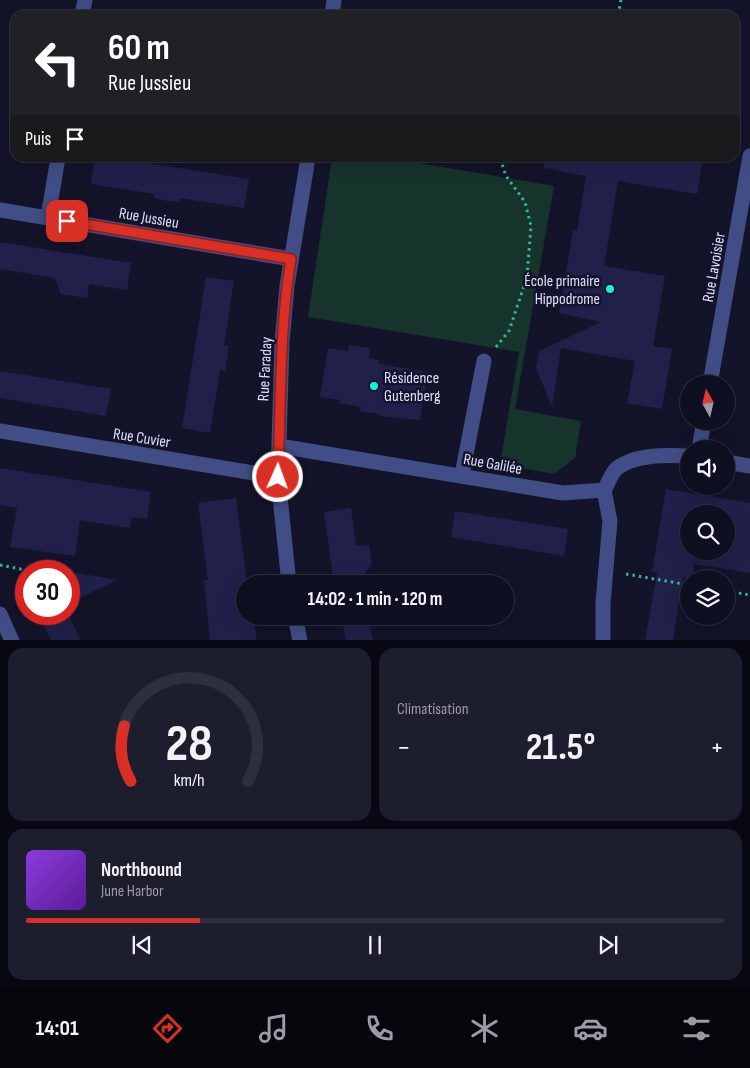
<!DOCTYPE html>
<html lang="fr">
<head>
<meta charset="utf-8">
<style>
	:root { --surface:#0e0f20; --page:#1c1d2d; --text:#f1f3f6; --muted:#9b9ca5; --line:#2e2f3e; --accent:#d93025 }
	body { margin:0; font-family:"Sofia Sans Condensed",sans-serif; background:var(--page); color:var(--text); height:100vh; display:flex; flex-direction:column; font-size:19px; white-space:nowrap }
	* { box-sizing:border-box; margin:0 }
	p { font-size:16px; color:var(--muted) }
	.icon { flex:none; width:28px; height:28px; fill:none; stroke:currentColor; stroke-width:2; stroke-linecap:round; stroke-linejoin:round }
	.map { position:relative; height:640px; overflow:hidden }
	.drawer { display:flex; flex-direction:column; gap:8px; padding:8px; background:#080812; flex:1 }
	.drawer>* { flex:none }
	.hud { position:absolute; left:10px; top:10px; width:730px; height:152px; border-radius:15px; box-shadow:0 5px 20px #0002,0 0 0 1px var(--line); background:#202124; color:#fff; overflow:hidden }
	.needle { width:32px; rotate:352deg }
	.fabs { position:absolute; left:680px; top:375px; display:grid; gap:10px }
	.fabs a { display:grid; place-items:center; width:55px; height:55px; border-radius:50%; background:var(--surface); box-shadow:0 5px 20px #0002,0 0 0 1px var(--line); font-size:25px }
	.speed { position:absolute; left:15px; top:560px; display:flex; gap:10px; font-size:25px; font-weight:700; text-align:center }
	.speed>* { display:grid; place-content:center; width:65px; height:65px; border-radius:50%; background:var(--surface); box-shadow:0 5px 20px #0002,0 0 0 1px var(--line); line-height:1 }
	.speed .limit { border:8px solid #d22; background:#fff; color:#111 }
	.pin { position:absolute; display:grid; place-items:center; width:42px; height:42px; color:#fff; margin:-21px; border-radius:10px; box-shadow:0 2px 8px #0006 }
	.me { position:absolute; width:55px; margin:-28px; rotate:2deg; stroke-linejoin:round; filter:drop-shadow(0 0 4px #0008) }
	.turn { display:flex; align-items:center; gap:18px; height:105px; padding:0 15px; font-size:22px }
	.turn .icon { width:65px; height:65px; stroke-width:2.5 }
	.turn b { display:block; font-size:35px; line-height:42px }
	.then { display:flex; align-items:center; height:48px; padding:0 15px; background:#0003; gap:10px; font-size:19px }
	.big { font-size:38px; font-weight:700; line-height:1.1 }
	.drawer .widget { flex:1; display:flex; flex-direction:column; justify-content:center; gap:8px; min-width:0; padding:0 18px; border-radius:15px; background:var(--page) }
	.drawer .dial { align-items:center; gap:0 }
	.dial svg { height:130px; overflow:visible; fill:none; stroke:var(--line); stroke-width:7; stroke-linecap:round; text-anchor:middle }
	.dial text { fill:var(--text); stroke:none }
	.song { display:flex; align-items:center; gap:15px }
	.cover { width:60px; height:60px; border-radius:8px; background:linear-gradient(135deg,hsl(270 70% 55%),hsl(270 70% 35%)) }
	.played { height:5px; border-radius:2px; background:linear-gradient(90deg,var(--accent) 25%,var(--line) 25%) }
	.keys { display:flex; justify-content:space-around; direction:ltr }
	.heat { display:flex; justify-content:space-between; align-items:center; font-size:28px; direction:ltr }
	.drawer .tiles { flex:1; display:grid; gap:8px; grid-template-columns:1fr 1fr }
	.widget:last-child { grid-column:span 2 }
	.trip { position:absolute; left:236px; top:575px; width:278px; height:50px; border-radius:25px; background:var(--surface); box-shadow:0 5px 20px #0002,0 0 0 1px var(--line); font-weight:700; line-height:50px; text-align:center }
	.dock { display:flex; height:80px; justify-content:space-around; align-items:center; background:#06060d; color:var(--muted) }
	.dock .icon { width:35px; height:35px }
	.dock .current { color:var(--accent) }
	.dock b { font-size:22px; color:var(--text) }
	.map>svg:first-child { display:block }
	.green { fill:#16342c }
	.building { fill:#20204a; fill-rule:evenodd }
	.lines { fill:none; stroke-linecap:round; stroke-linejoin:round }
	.path { stroke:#38b693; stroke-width:3; stroke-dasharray:2.5 4; stroke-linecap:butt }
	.minor { stroke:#414d86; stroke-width:15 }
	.route-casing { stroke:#8d1f18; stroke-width:12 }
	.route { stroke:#d93025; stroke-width:9 }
	.poi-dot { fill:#15f1d8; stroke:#13142a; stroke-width:2 }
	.labels { text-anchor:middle; stroke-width:5; stroke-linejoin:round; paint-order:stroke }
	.street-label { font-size:16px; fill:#dee1fd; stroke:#13142a }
	.poi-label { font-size:16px; fill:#dee1fd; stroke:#13142a; text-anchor:end }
</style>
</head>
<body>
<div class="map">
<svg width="750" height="641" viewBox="0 0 750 641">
	<rect width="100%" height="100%" fill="#13142a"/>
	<path class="green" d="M 332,158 L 389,158 L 554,186 L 515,409 L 581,421 L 575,458 L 554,474 L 500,464 L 519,352 L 308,317 Z"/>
	<path class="building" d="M 95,158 L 114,158 L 249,179 L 244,208 L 180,198 L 179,202 L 167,201 L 154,198 L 154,194 L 91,184 Z
		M 544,158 L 703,158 L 697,194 L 618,181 L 604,266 L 665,276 L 653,346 L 672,349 L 662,409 L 627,403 L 635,361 L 561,348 L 552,407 L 536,368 L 539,351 L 601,322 L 559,313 L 573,230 L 577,231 L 586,176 L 544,168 Z
		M 0,242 L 131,263 L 127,290 L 89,284 L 87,298 L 61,294 L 55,278 L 0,269 Z
		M 206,277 L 234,281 L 224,345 L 229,346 L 225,371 L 220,370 L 210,433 L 182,428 Z
		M 349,345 L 370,348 L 369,358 L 379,360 L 379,364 L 428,372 L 420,420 L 379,416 L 380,414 L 360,411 L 361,407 L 339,403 L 340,400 L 320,397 L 328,348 L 348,351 Z
		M 0,371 L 111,389 L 106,416 L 0,398 Z
		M 0,468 L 151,492 L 147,519 L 132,517 L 130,528 L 80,520 L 75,556 L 10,547 L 17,508 L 0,505 Z
		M 666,489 L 750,503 L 750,573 L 694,564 L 692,579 L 683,577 L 673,641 L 645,641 L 657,573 L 652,572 ZM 689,514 L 726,514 L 726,551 L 689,551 Z
		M 236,498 L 247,584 L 245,584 L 245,616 L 253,616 L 257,641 L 210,641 L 204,580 L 208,580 L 198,503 Z
		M 351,508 L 356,546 L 369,545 L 372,564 L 361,579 L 361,584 L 334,584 L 324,512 Z
		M 455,511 L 568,529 L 564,556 L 451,537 Z
		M 72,572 L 117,580 L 69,603 Z
		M 39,614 L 68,614 L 81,641 L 51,641 Z
		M 341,616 L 368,616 L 373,641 L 346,641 Z"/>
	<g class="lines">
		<path class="path" d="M 618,15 L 621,0
			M 496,347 L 509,331 L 527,277 L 531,226 L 525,202 L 506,176 L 500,158
			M 0,565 L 31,571
			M 626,574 L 689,585
			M 726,591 L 750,595"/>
		<path class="minor" d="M 82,15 L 85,0
			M 332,15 L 334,0
			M 0,210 L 291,259
			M 48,217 L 58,158
			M 710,384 L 750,156
			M 0,431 L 278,477
			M 279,446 L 563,493 L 604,490
			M 699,449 L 704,421
			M 726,462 L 750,466
			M 462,475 L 484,361
			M 604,490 C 608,484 611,474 616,469 C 634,454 667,455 689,456
			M 289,584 L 278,477 L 282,342 L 287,286 L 308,158
			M 0,614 L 12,641
			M 295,616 L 300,641
			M 603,641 L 603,603 L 610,521 L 604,490"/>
	</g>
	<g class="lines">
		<g class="route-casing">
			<path id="route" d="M 67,221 L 291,259 C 279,331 281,404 278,477"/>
		</g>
		<use href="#route" class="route"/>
	</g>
	<g class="poi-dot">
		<circle cx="610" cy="289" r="5"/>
		<circle cx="374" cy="386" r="5"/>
	</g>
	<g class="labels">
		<g class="street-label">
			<text transform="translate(149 217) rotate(10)" y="6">Rue Jussieu</text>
			<text transform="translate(713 267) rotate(-80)" y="6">Rue Lavoisier</text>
			<text transform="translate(264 369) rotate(-87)" y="6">Rue Faraday</text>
			<text transform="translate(142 437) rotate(9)" y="6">Rue Cuvier</text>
			<text transform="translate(493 463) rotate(10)" y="6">Rue Galilée</text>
		</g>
		<g class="poi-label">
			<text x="600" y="286">École primaire<tspan x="600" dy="18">Hippodrome</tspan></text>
			<text x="384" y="383" text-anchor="start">Résidence<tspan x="384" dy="18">Gutenberg</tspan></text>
		</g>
	</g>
</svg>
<div class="fabs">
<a><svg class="needle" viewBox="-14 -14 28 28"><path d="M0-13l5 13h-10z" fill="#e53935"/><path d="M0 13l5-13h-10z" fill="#9b9ca5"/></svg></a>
<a><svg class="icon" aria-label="sound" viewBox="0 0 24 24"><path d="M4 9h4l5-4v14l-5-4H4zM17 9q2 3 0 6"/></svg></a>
<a><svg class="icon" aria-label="search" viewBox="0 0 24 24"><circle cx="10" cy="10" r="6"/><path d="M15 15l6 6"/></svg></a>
<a><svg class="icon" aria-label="layers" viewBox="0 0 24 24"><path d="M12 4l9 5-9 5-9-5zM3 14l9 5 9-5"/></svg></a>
</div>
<div class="speed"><div class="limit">30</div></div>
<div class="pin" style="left:67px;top:221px;background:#d93025"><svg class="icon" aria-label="arrive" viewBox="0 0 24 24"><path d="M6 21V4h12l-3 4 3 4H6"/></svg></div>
<svg class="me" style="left:278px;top:477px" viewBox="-20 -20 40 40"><circle r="17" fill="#d93025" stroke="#fff" stroke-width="3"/><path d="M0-11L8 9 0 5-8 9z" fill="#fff"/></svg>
<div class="trip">14:02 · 1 min · 120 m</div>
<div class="hud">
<div class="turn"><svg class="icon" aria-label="left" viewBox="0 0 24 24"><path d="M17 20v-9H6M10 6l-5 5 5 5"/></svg><div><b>60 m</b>Rue Jussieu</div></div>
<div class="then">Puis<svg class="icon" aria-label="arrive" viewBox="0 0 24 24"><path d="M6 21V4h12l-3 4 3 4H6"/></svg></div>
</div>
</div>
<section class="drawer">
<div class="tiles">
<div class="widget dial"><svg viewBox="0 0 100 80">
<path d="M14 69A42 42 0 1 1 86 69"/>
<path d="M14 69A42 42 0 0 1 10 35" stroke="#d93025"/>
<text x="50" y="56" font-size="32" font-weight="700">28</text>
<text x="50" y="72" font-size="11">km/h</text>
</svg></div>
<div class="widget"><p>Climatisation</p>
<div class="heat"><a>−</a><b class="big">21.5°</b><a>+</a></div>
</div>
<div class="widget">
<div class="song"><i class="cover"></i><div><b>Northbound</b><p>June Harbor</p></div></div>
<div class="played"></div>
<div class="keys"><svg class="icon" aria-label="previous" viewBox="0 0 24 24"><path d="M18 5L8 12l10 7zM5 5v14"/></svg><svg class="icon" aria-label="pause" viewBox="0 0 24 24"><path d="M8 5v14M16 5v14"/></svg><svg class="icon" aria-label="next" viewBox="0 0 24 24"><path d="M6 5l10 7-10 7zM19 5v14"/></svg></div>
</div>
</div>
</section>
<nav class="dock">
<b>14:01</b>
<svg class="icon current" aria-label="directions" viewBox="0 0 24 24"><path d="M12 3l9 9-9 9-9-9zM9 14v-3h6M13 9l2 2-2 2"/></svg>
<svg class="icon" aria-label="music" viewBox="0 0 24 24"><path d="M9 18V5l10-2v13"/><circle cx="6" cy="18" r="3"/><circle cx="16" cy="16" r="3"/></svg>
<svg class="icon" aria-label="phone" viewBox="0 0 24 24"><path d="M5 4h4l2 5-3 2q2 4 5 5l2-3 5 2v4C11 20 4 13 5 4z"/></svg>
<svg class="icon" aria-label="climate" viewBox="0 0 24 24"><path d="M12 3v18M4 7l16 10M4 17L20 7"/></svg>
<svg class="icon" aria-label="car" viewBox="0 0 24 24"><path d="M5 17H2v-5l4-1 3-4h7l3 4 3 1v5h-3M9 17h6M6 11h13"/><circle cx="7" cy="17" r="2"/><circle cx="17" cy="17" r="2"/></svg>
<svg class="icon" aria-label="filters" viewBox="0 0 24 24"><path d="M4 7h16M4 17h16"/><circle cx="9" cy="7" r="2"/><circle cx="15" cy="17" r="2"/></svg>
</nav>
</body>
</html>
